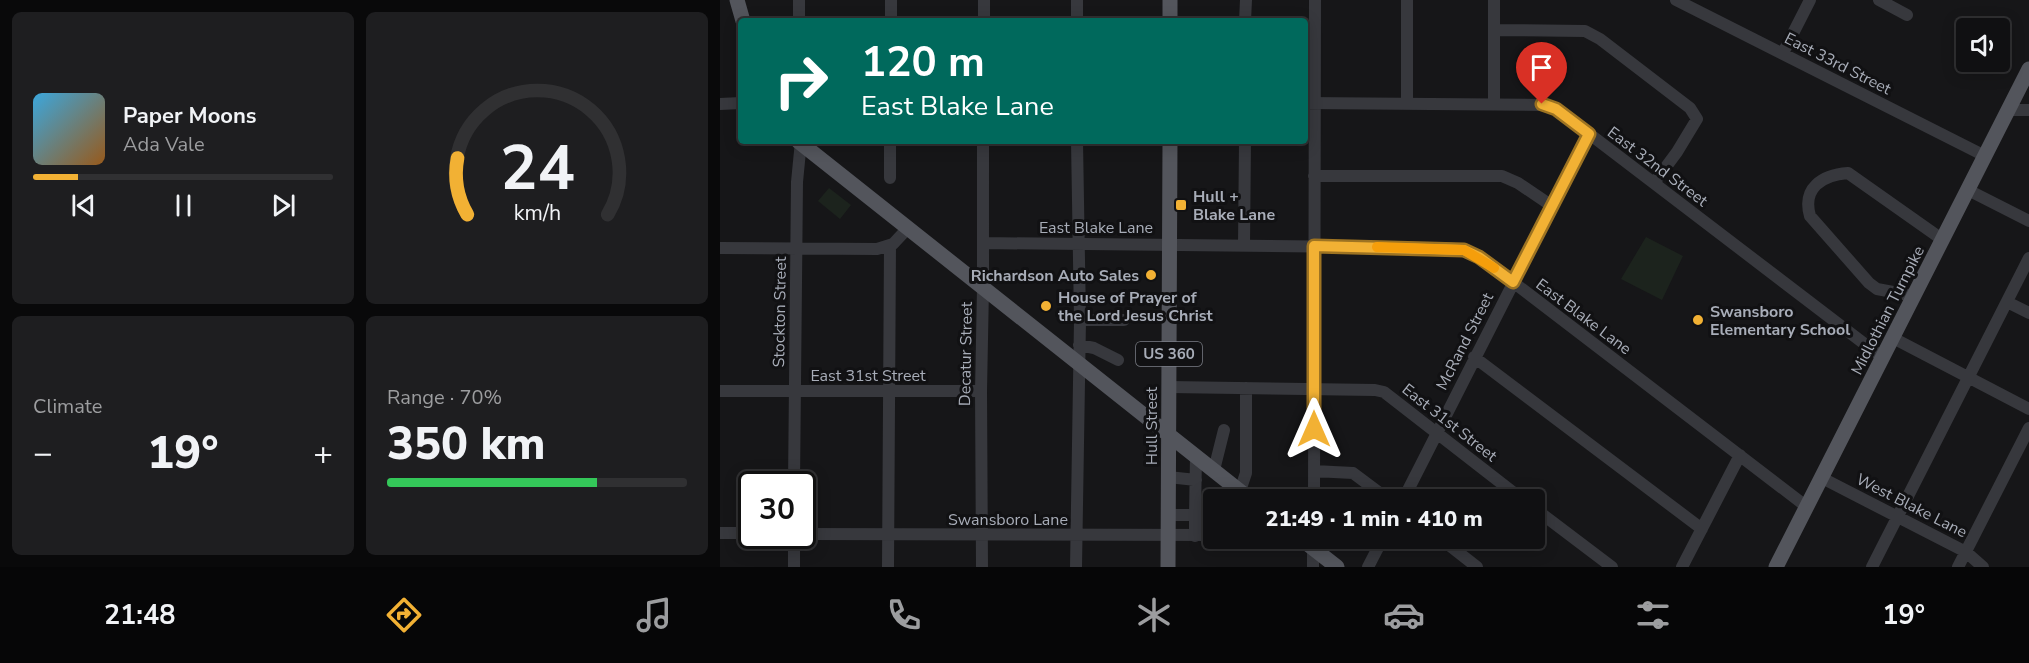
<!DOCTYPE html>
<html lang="en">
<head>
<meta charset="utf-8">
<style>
	:root { --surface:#101012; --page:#1e1e20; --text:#f1f3f6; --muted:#9c9d9f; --line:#303032; --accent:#f2b134 }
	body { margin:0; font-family:"Nunito Sans",sans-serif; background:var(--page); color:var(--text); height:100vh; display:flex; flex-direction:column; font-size:22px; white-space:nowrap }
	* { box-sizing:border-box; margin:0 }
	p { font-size:20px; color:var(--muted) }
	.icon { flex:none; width:33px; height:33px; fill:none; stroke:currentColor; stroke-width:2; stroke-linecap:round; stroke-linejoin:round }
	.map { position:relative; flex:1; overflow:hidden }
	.drawer { display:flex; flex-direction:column; gap:12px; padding:12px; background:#09090a; width:720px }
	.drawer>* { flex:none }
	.hud { position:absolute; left:18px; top:18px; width:570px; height:126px; border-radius:6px; box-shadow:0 3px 15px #0003,0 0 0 2px var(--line); background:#00695c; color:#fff; overflow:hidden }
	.tools { position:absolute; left:1236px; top:18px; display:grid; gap:12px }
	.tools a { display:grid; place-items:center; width:54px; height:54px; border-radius:6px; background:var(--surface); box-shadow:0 3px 15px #0003,0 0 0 2px var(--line); font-size:30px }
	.speed { position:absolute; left:18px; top:471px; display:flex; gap:12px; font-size:30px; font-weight:700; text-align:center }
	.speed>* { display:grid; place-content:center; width:78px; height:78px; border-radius:50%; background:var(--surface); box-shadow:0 3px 15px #0003,0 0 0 2px var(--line); line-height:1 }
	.speed .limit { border:3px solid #111; border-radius:9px; background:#fff; color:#111 }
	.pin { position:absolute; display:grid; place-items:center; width:51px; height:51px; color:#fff; margin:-62px -26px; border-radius:50% 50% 50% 0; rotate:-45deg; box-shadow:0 0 6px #0007 }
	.pin .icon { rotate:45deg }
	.me { position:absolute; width:66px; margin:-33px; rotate:0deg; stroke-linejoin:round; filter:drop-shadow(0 0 4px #0008) }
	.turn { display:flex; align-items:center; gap:21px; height:126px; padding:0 24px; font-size:27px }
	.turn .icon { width:78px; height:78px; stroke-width:2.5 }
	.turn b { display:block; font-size:42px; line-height:51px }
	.big { font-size:45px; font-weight:800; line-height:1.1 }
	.drawer .card { flex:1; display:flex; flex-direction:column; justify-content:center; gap:9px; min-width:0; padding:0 21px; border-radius:9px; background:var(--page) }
	.drawer .dial { align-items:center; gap:0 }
	.dial svg { height:156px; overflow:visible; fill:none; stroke:var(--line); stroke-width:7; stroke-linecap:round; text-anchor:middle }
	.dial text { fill:var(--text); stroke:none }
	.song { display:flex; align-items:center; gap:18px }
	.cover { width:72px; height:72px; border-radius:9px; background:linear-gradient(135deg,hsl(200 70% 55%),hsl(30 70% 35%)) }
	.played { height:6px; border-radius:3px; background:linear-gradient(90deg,var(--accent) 15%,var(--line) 15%) }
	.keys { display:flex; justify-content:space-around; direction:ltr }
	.heat { display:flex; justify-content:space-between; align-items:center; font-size:33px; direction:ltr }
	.charge { height:9px; border-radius:4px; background:linear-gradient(90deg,#34c759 70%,var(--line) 0) }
	.drawer .tiles { flex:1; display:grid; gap:12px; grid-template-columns:repeat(2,1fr) }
	.trip { position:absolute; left:483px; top:489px; width:342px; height:60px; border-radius:6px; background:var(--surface); box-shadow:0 3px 15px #0003,0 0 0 2px var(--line); font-weight:800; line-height:60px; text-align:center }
	.menu { display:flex; height:96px; justify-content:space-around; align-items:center; background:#060607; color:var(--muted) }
	.menu .icon { width:42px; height:42px }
	.menu .active { color:var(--accent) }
	.menu b { font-size:27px; color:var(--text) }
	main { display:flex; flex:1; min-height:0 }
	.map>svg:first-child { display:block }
	.green { fill:#1c231d }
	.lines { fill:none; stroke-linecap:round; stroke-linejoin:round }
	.minor { stroke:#37383d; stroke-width:12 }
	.major { stroke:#53555c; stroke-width:15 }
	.route-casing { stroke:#9d7322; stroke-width:15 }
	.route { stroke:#f2b134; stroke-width:10 }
	.slow { stroke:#f59e0b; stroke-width:10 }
	.poi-dot { fill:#f2b134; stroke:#111113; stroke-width:2 }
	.labels { text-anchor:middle; stroke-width:6; stroke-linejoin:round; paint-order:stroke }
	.shield { fill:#111113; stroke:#7b7e86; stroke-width:1.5 }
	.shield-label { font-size:15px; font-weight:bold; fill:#a8adb8 }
	.street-label { font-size:16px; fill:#a8adb8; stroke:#111113 }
	.poi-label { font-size:16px; font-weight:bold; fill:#a8adb8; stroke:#111113; text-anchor:start }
</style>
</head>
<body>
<main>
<section class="drawer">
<div class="tiles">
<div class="card">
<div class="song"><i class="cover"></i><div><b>Paper Moons</b><p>Ada Vale</p></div></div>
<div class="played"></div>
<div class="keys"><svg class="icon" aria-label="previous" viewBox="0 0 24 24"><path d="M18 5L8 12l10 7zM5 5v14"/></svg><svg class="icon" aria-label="pause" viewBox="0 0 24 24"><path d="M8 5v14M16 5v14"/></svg><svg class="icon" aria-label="next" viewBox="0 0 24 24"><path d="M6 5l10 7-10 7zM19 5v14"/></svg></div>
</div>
<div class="card dial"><svg viewBox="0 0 100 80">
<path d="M14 69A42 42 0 1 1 86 69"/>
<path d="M14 69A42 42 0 0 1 9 40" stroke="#f2b134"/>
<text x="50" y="56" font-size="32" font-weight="700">24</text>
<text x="50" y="72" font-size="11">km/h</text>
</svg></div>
<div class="card"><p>Climate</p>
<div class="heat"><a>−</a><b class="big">19°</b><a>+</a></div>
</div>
<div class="card"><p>Range · 70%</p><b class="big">350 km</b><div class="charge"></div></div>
</div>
</section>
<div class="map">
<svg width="1309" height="567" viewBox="0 0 1309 567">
	<rect width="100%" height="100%" fill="#161618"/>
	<path class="green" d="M 109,188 L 131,205 L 120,219 L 98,201 Z
		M 926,237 L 963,256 L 942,300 L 901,279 Z"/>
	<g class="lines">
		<path class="minor" d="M 79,0 L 79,21
			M 687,0 L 687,103
			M 774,0 L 774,103
			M 956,0 L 1265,156
			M 1159,0 L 1187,15
			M 171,21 L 171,0
			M 264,21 L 264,0
			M 357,21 L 357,0
			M 525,21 L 526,0
			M 774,30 L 865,31 L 880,39 L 970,108 L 977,119 L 957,152 L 934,183
			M 1063,53 L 1090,0
			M 585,103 L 828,105 L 842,113 L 1163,358
			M 0,104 L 21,103
			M 1288,110 L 1309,110
			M 170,141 L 170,178
			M 594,176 L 782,176 L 798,183 L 832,206
			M 1248,190 L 1309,221
			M 263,243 L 727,248 C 754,250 772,267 793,282 L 1087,507
			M 524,245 L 525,141
			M 0,248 L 157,249 L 173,244 L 187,229
			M 1194,296 L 1157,289 L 1149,283 L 1090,216 C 1082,188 1102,175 1128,173 L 1223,240
			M 1287,302 L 1309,313
			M 360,320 L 404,320
			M 1173,338 L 1309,409
			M 359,345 L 374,348 L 398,360
			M 754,357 L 982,529
			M 449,387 L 655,390 L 664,392 L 803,500
			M 0,391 L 261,391
			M 494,470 L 504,430
			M 594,471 L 633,473 L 669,500
			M 448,477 L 476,480
			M 1102,478 L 1246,552 L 1263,567
			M 74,484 L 77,182 L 81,141
			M 518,489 L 522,485 L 526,473 L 526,388
			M 594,500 L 595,0
			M 683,500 L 869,134
			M 814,508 L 892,567
			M 448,515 L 475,515 L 475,536
			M 475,515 L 476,456
			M 0,533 L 32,533
			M 82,534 L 494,535
			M 74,536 L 74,567
			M 720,538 L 757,567
			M 168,567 L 170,245
			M 262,567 L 261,391 L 263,288 L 263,141
			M 356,567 L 360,320 L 357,141
			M 593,567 L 593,538
			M 648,567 L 663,538
			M 962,567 L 1020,455
			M 1152,567 L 1309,258
			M 1238,567 L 1309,428"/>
		<path class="major" d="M 17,0 L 23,21
			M 450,21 L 450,0
			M 78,141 L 531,500
			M 580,538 L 617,567
			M 448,567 L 450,141
			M 1056,567 L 1309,69"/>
	</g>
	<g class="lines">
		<g class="route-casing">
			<path id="route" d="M 594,429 L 594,246 L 744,250 L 759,257 L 793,282 L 869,134 L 836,109 L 822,104"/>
		</g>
		<use href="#route" class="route"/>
		<path class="slow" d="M 657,247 L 744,250 L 774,268"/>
	</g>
	<g class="poi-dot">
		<rect x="455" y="199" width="12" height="12" rx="3"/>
		<circle cx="431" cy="275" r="6"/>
		<circle cx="326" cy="306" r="6"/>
		<circle cx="978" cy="320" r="6"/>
	</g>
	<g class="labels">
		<rect class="shield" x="416" y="342" width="66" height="24" rx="4.5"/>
		<g class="shield-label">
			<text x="449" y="359">US 360</text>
		</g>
		<g class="street-label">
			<text transform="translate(1118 63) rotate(27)" y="6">East 33rd Street</text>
			<text transform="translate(938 166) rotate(37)" y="6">East 32nd Street</text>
			<text x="376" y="233">East Blake Lane</text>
			<text transform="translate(1167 310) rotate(-63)" y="6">Midlothian Turnpike</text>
			<text transform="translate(59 312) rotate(-89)" y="6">Stockton Street</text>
			<text transform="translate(864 316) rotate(37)" y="6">East Blake Lane</text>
			<text transform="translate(744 341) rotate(-63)" y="6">McRand Street</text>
			<text transform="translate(245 354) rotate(-89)" y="6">Decatur Street</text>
			<text x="148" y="381">East 31st Street</text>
			<text transform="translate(730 422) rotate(38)" y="6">East 31st Street</text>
			<text transform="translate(431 426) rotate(-90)" y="6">Hull Street</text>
			<text transform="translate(1192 505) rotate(27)" y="6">West Blake Lane</text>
			<text x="288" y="525">Swansboro Lane</text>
		</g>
		<g class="poi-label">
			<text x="473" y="202">Hull +<tspan x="473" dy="18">Blake Lane</tspan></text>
			<text x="419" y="281" text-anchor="end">Richardson Auto Sales</text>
			<text x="338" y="303">House of Prayer of<tspan x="338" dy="18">the Lord Jesus Christ</tspan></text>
			<text x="990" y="317">Swansboro<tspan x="990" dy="18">Elementary School</tspan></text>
		</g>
	</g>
</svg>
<div class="tools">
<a><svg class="icon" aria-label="sound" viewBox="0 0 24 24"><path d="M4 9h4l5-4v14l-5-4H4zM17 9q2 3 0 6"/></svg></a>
</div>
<div class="speed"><div class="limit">30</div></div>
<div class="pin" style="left:822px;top:104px;background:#d93025"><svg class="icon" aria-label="arrive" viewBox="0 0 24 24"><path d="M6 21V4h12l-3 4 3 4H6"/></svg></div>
<svg class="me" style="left:594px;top:429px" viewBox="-20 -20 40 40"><path d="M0-17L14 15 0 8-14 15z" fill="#f2b134" stroke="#fff" stroke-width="4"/></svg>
<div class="trip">21:49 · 1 min · 410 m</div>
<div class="hud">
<div class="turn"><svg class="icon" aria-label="right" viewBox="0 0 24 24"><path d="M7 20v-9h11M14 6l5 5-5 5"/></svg><div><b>120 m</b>East Blake Lane</div></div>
</div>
</div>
</main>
<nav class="menu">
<b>21:48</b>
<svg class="icon active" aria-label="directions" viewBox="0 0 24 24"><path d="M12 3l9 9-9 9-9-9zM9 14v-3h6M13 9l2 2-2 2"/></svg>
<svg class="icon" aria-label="music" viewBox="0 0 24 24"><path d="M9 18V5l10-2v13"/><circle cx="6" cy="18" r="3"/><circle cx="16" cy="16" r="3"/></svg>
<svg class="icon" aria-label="phone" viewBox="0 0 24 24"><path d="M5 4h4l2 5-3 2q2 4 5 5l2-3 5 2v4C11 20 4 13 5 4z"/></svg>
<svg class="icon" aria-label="climate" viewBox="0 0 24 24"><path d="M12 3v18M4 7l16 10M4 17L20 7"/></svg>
<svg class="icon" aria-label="car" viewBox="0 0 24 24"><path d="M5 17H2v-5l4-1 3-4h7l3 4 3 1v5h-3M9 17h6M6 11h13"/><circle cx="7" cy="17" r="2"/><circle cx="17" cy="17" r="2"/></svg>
<svg class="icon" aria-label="filters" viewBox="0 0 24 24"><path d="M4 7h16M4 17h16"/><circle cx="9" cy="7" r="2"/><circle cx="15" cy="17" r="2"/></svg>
<b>19°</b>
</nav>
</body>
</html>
